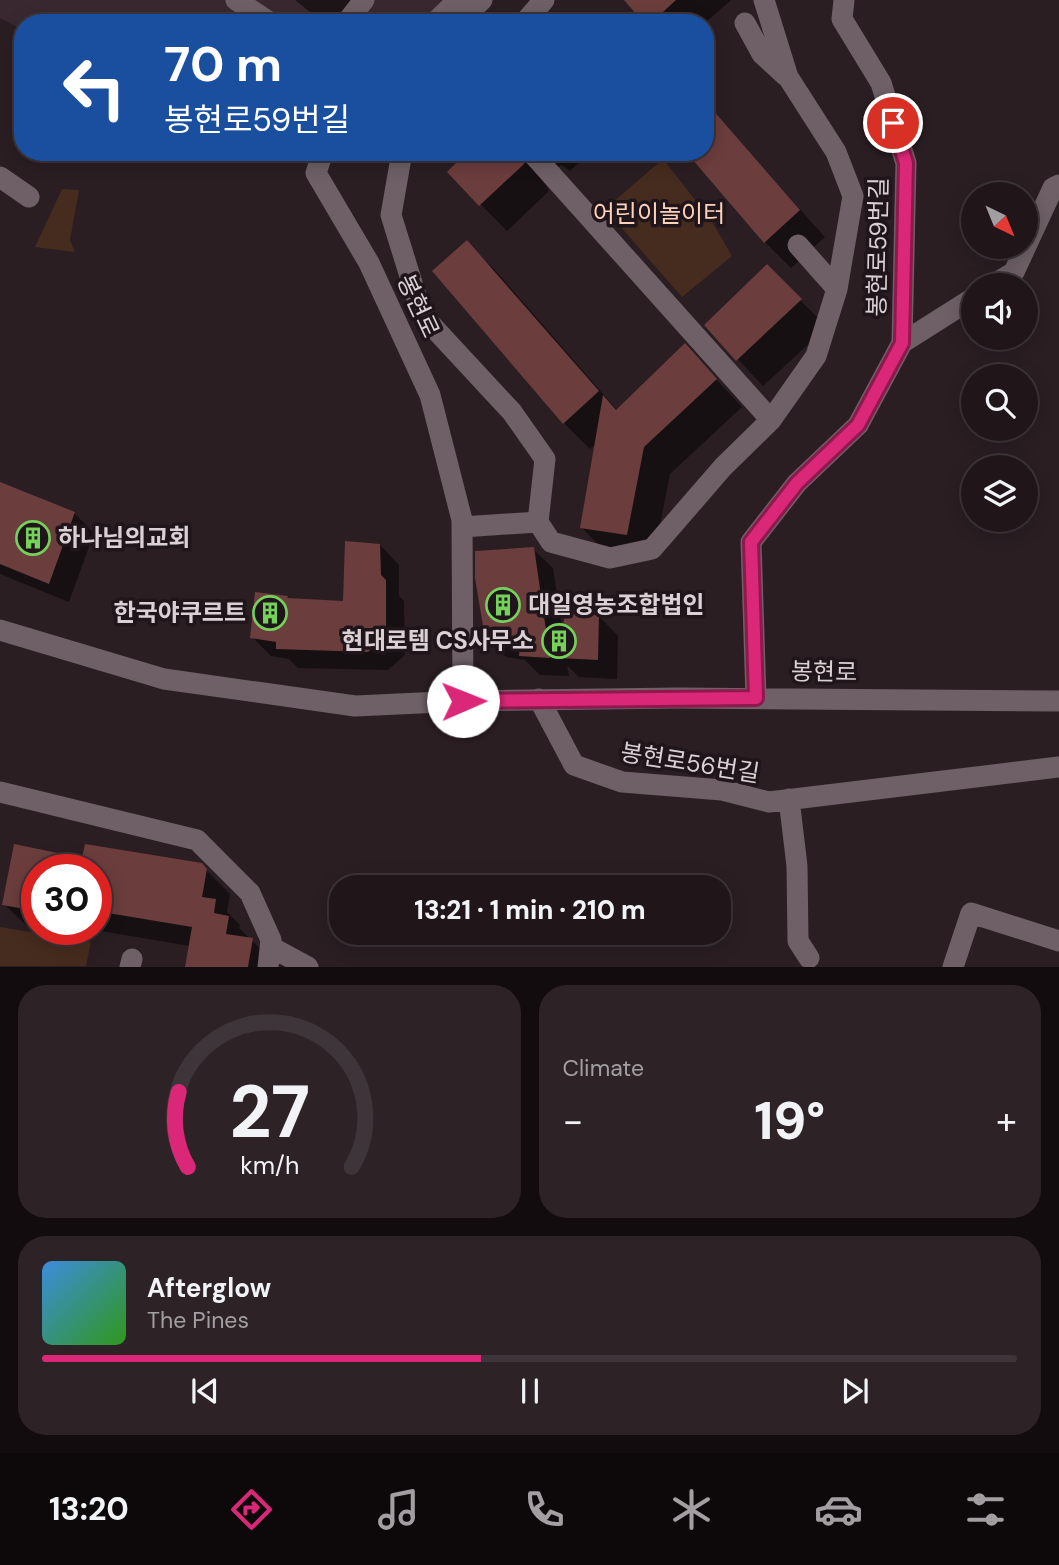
<!DOCTYPE html>
<html lang="en">
<head>
<meta charset="utf-8">
<style>
	:root { --surface:#20161a; --page:#2d2327; --text:#f1f3f6; --muted:#a29fa2; --line:#3d3539; --accent:#db2777 }
	body { margin:0; font-family:"DM Sans","Noto Sans KR",sans-serif; background:var(--page); color:var(--text); height:100vh; display:flex; flex-direction:column; font-size:26px; white-space:nowrap }
	* { box-sizing:border-box; margin:0 }
	p { font-size:23px; color:var(--muted) }
	.icon { flex:none; width:38px; height:38px; fill:none; stroke:currentColor; stroke-width:2; stroke-linecap:round; stroke-linejoin:round }
	.map { position:relative; height:967px; overflow:hidden }
	.drawer { display:flex; flex-direction:column; gap:18px; padding:18px; background:#120c0e; flex:1 }
	.drawer>* { flex:none }
	.guide { position:absolute; left:14px; top:14px; width:700px; height:147px; border-radius:28px; box-shadow:0 4px 18px #0003,0 0 0 2px var(--line); background:#1a4fa0; color:#fff; overflow:hidden }
	.needle { width:46px; rotate:137deg }
	.tools { position:absolute; left:961px; top:182px; display:grid; gap:14px }
	.tools a { display:grid; place-items:center; width:77px; height:77px; border-radius:50%; background:var(--surface); box-shadow:0 4px 18px #0003,0 0 0 2px var(--line); font-size:35px }
	.speed { position:absolute; left:21px; top:854px; display:flex; gap:14px; font-size:35px; font-weight:700; text-align:center }
	.speed>* { display:grid; place-content:center; width:91px; height:91px; border-radius:50%; background:var(--surface); box-shadow:0 4px 18px #0003,0 0 0 2px var(--line); line-height:1 }
	.speed .limit { border:10px solid #d22; background:#fff; color:#111 }
	.pin { position:absolute; display:grid; place-items:center; width:60px; height:60px; color:#fff; margin:-30px; border:4px solid #fff; border-radius:50%; box-shadow:0 2px 7px #0007 }
	.me { position:absolute; width:77px; margin:-38px; rotate:89deg; stroke-linejoin:round; filter:drop-shadow(0 0 5px #0008) }
	.turn { display:flex; align-items:center; gap:24px; height:147px; padding:0 35px; font-size:32px }
	.turn .icon { width:91px; height:91px; stroke-width:2.5 }
	.turn b { display:block; font-size:49px; line-height:60px }
	.big { font-size:52px; font-weight:800; line-height:1.1 }
	.drawer .card { flex:1; display:flex; flex-direction:column; justify-content:center; gap:10px; min-width:0; padding:0 24px; border-radius:28px; background:var(--page) }
	.drawer .dial { align-items:center; gap:0 }
	.dial svg { height:182px; overflow:visible; fill:none; stroke:var(--line); stroke-width:7; stroke-linecap:round; text-anchor:middle }
	.dial text { fill:var(--text); stroke:none }
	.song { display:flex; align-items:center; gap:21px }
	.cover { width:84px; height:84px; border-radius:10px; background:linear-gradient(135deg,hsl(210 70% 55%),hsl(110 70% 35%)) }
	.played { height:7px; border-radius:4px; background:linear-gradient(90deg,var(--accent) 45%,var(--line) 45%) }
	.keys { display:flex; justify-content:space-around; direction:ltr }
	.heat { display:flex; justify-content:space-between; align-items:center; font-size:38px; direction:ltr }
	.drawer .tiles { flex:1; display:grid; gap:18px; grid-template-columns:1fr 1fr }
	.card:last-child { grid-column:span 2 }
	.trip { position:absolute; left:329px; top:875px; width:402px; height:70px; border-radius:28px; background:var(--surface); box-shadow:0 4px 18px #0003,0 0 0 2px var(--line); font-weight:800; line-height:70px; text-align:center }
	.dock { display:flex; height:112px; justify-content:space-around; align-items:center; background:#0d090a; color:var(--muted) }
	.dock .icon { width:49px; height:49px }
	.dock .current { color:var(--accent) }
	.dock b { font-size:32px; color:var(--text) }
	.map>svg:first-child { display:block }
	.built { fill:#392830 }
	.green { fill:#462c1e }
	.shadow { fill:#0007 }
	.building { fill:#6c3d3d }
	.lines { fill:none; stroke-linecap:round; stroke-linejoin:round }
	.minor { stroke:#6e6066; stroke-width:21 }
	.route-casing { stroke:#8e194d; stroke-width:18 }
	.route { stroke:#db2777; stroke-width:12 }
	.labels { text-anchor:middle; stroke-width:7; stroke-linejoin:round; paint-order:stroke }
	.park-label { font-size:24px; fill:#fdd2bb; stroke:#20151a }
	.street-label { font-size:24px; fill:#d9d1d4; stroke:#20151a }
	.poi-label { font-size:24px; font-weight:bold; fill:#d9d1d4; stroke:#20151a; text-anchor:start }
</style>
</head>
<body>
<div class="map">
<svg width="1059" height="967" viewBox="0 0 1059 967">
	<rect width="100%" height="100%" fill="#2a1e23"/>
	<path class="built" d="M 0,0 L 445,0 L 422,23 L 23,23 L 23,30 L 0,18 Z"/>
	<path class="green" d="M 663,159 L 711,220 L 732,256 L 682,297 L 605,209 Z
		M 62,189 L 79,190 L 70,240 L 75,252 L 35,247 Z
		M 0,927 L 91,942 L 86,966 L 0,966 Z"/>
	<path class="shadow" d="M 295,0 L 368,0 L 350,23 L 324,23 Z
		M 627,0 L 731,0 L 705,23 L 646,23 Z
		M 746,150 L 825,237 L 791,268 L 765,242 Z
		M 470,152 L 590,152 L 570,171 L 562,165 L 548,169 L 544,182 L 549,191 L 507,231 L 449,172 Z
		M 467,242 L 494,269 L 617,410 L 685,346 L 742,407 L 670,474 L 653,560 L 608,554 L 582,528 L 596,444 L 590,449 L 564,423 Z
		M 767,267 L 827,327 L 763,386 L 706,325 Z
		M 0,484 L 74,513 L 94,533 L 69,602 L 0,574 Z
		M 380,545 L 399,565 L 399,596 L 404,601 L 405,655 L 388,670 L 298,668 L 289,659 L 271,656 L 252,637 L 287,598 L 289,600 L 344,602 Z
		M 533,549 L 553,568 L 563,634 L 599,616 L 618,636 L 617,679 L 579,677 L 567,665 L 569,676 L 540,675 L 525,660 L 506,657 L 487,637 Z
		M 16,846 L 84,861 L 201,865 L 230,894 L 227,912 L 240,925 L 239,928 L 276,964 L 276,967 L 187,967 L 190,946 L 89,929 L 96,929 L 96,870 L 37,870 L 37,929 L 84,929 L 83,938 L 29,928 L 4,904 Z"/>
	<path class="building" d="M 624,0 L 676,0 L 651,23 L 644,23 Z
		M 705,101 L 800,210 L 764,243 L 686,152 L 705,152 Z
		M 467,152 L 518,152 L 524,164 L 479,206 L 447,172 Z
		M 467,240 L 599,391 L 563,424 L 432,271 Z
		M 767,264 L 802,299 L 736,361 L 704,325 Z
		M 685,343 L 717,379 L 644,447 L 627,535 L 580,528 L 603,395 L 616,410 Z
		M 0,482 L 75,512 L 49,584 L 0,564 Z
		M 345,541 L 380,544 L 381,575 L 386,580 L 386,636 L 368,652 L 276,649 L 276,642 L 250,638 L 255,592 L 288,596 L 287,598 L 343,601 Z
		M 534,547 L 545,623 L 550,658 L 519,656 L 520,645 L 485,638 L 475,578 L 475,551 Z
		M 565,614 L 599,615 L 598,660 L 558,658 Z
		M 14,844 L 82,858 L 85,844 L 202,863 L 207,869 L 202,897 L 216,899 L 214,913 L 229,916 L 226,934 L 253,938 L 248,967 L 185,967 L 192,927 L 96,911 L 96,870 L 37,870 L 37,911 L 2,905 Z"/>
	<g class="lines">
		<path class="minor" d="M 236,0 L 271,23
			M 346,23 L 364,0
			M 434,23 L 458,0
			M 457,23 L 482,0
			M 524,23 L 544,0
			M 745,23 L 762,54 L 786,76
			M 323,152 L 316,173 L 369,263 L 430,395 L 462,520 L 463,701
			M 402,152 L 391,215 L 422,315 L 512,412 L 545,459 L 538,522 L 551,542 L 610,558 L 652,549 L 723,467 L 771,420 L 816,356 L 837,289 L 853,196 L 836,152 L 788,77 L 764,0
			M 531,152 L 771,420
			M 0,177 L 29,197
			M 798,245 L 837,289
			M 993,285 L 1014,272 L 1053,188 L 1059,185
			M 902,343 L 973,298
			M 462,527 L 538,522
			M 0,630 L 164,679 L 355,706 L 463,701 L 678,698 L 1059,701
			M 756,698 L 751,542 L 797,483 L 858,425 L 902,343 L 906,163 L 881,83 L 842,19 L 844,0
			M 539,699 L 574,765 L 622,782 L 722,790 L 769,802 L 1059,767
			M 0,792 L 197,840 L 250,893 L 271,940 L 268,967
			M 789,799 L 797,866 L 798,941 L 809,958
			M 271,947 L 308,967
			M 130,967 L 132,959
			M 953,967 L 971,913 L 1059,941"/>
	</g>
	<g class="lines">
		<g class="route-casing">
			<path id="route" d="M 463,701 L 756,698 L 751,542 L 797,483 L 858,425 L 902,343 L 906,163 L 893,123"/>
		</g>
		<use href="#route" class="route"/>
	</g>
	<defs>
		<g id="building-ring" transform="scale(1.75)"><circle r="9.5" fill="#20151a" stroke="#74d25b" stroke-width="1.5"/><path d="M-4-6H4V6H1V3H-1V6H-4ZM-2.5-4.3h1.7v1.8h-1.7ZM.8-4.3h1.7v1.8H.8ZM-2.5-1h1.7V.8h-1.7ZM.8-1h1.7V.8H.8Z" fill="#74d25b"/></g>
	</defs>
	<g fill-rule="evenodd">
		<use href="#building-ring" x="33" y="538"/>
		<use href="#building-ring" x="503" y="605"/>
		<use href="#building-ring" x="270" y="613"/>
		<use href="#building-ring" x="559" y="641"/>
	</g>
	<g class="labels">
		<g class="park-label">
			<text x="659" y="222">어린이놀이터</text>
		</g>
		<g class="street-label">
			<text transform="translate(878 247) rotate(-89)" y="8">봉현로59번길</text>
			<text transform="translate(418 306) rotate(65)" y="8">봉현로</text>
			<text transform="translate(824 672) rotate(1)" y="8">봉현로</text>
			<text transform="translate(690 763) rotate(9)" y="8">봉현로56번길</text>
		</g>
		<g class="poi-label">
			<text x="58" y="546">하나님의교회</text>
			<text x="528" y="613">대일영농조합법인</text>
			<text x="246" y="621" text-anchor="end">한국야쿠르트</text>
			<text x="534" y="649" text-anchor="end">현대로템 CS사무소</text>
		</g>
	</g>
</svg>
<div class="tools">
<a><svg class="needle" viewBox="-14 -14 28 28"><path d="M0-13l5 13h-10z" fill="#e53935"/><path d="M0 13l5-13h-10z" fill="#a29fa2"/></svg></a>
<a><svg class="icon" aria-label="sound" viewBox="0 0 24 24"><path d="M4 9h4l5-4v14l-5-4H4zM17 9q2 3 0 6"/></svg></a>
<a><svg class="icon" aria-label="search" viewBox="0 0 24 24"><circle cx="10" cy="10" r="6"/><path d="M15 15l6 6"/></svg></a>
<a><svg class="icon" aria-label="layers" viewBox="0 0 24 24"><path d="M12 4l9 5-9 5-9-5zM3 14l9 5 9-5"/></svg></a>
</div>
<div class="speed"><div class="limit">30</div></div>
<div class="pin" style="left:893px;top:123px;background:#d93025"><svg class="icon" aria-label="arrive" viewBox="0 0 24 24"><path d="M6 21V4h12l-3 4 3 4H6"/></svg></div>
<svg class="me" style="left:463px;top:701px" viewBox="-20 -20 40 40"><circle r="19" fill="#fff"/><path d="M0-13L10 11 0 6-10 11z" fill="#db2777"/></svg>
<div class="trip">13:21 · 1 min · 210 m</div>
<div class="guide">
<div class="turn"><svg class="icon" aria-label="left" viewBox="0 0 24 24"><path d="M17 20v-9H6M10 6l-5 5 5 5"/></svg><div><b>70 m</b>봉현로59번길</div></div>
</div>
</div>
<section class="drawer">
<div class="tiles">
<div class="card dial"><svg viewBox="0 0 100 80">
<path d="M14 69A42 42 0 1 1 86 69"/>
<path d="M14 69A42 42 0 0 1 10 36" stroke="#db2777"/>
<text x="50" y="56" font-size="32" font-weight="700">27</text>
<text x="50" y="72" font-size="11">km/h</text>
</svg></div>
<div class="card"><p>Climate</p>
<div class="heat"><a>−</a><b class="big">19°</b><a>+</a></div>
</div>
<div class="card">
<div class="song"><i class="cover"></i><div><b>Afterglow</b><p>The Pines</p></div></div>
<div class="played"></div>
<div class="keys"><svg class="icon" aria-label="previous" viewBox="0 0 24 24"><path d="M18 5L8 12l10 7zM5 5v14"/></svg><svg class="icon" aria-label="pause" viewBox="0 0 24 24"><path d="M8 5v14M16 5v14"/></svg><svg class="icon" aria-label="next" viewBox="0 0 24 24"><path d="M6 5l10 7-10 7zM19 5v14"/></svg></div>
</div>
</div>
</section>
<nav class="dock">
<b>13:20</b>
<svg class="icon current" aria-label="directions" viewBox="0 0 24 24"><path d="M12 3l9 9-9 9-9-9zM9 14v-3h6M13 9l2 2-2 2"/></svg>
<svg class="icon" aria-label="music" viewBox="0 0 24 24"><path d="M9 18V5l10-2v13"/><circle cx="6" cy="18" r="3"/><circle cx="16" cy="16" r="3"/></svg>
<svg class="icon" aria-label="phone" viewBox="0 0 24 24"><path d="M5 4h4l2 5-3 2q2 4 5 5l2-3 5 2v4C11 20 4 13 5 4z"/></svg>
<svg class="icon" aria-label="climate" viewBox="0 0 24 24"><path d="M12 3v18M4 7l16 10M4 17L20 7"/></svg>
<svg class="icon" aria-label="car" viewBox="0 0 24 24"><path d="M5 17H2v-5l4-1 3-4h7l3 4 3 1v5h-3M9 17h6M6 11h13"/><circle cx="7" cy="17" r="2"/><circle cx="17" cy="17" r="2"/></svg>
<svg class="icon" aria-label="filters" viewBox="0 0 24 24"><path d="M4 7h16M4 17h16"/><circle cx="9" cy="7" r="2"/><circle cx="15" cy="17" r="2"/></svg>
</nav>
</body>
</html>
